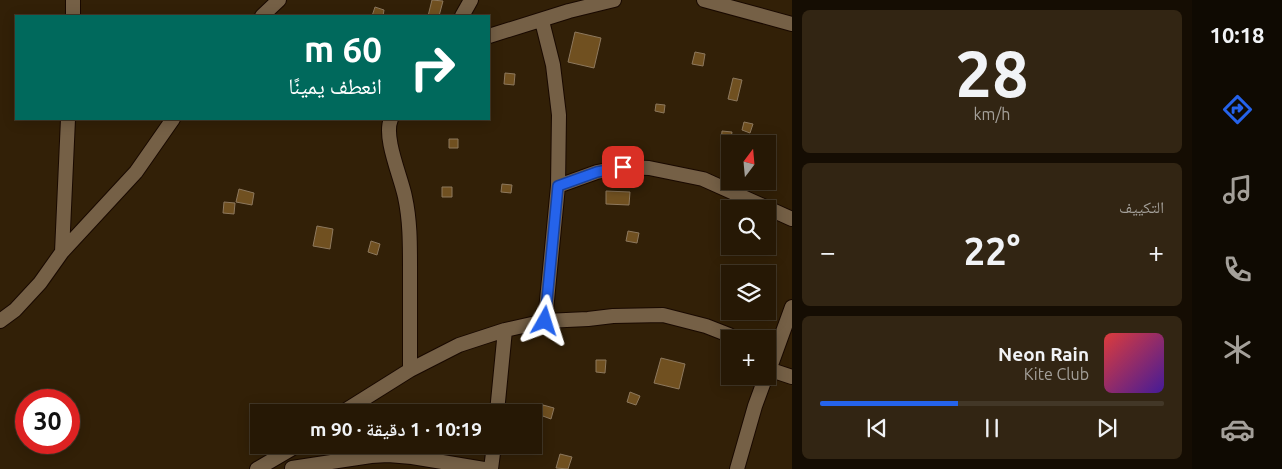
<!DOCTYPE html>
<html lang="ar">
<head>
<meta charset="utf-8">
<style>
	:root { --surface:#261805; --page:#322513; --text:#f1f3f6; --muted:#a4a09a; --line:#423727; --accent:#2563eb }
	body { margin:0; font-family:Ubuntu,"Noto Naskh Arabic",sans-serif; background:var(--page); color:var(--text); direction:rtl; height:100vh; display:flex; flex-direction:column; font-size:19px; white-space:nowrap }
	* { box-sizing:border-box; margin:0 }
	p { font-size:16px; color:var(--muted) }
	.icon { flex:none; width:28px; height:28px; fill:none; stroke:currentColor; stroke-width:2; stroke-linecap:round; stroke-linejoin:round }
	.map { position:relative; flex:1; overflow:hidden; direction:ltr }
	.drawer { display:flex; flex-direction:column; gap:10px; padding:10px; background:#150d03; width:400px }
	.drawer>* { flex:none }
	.hud { position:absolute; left:15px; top:15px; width:475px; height:105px; border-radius:0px; box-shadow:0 2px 12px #0003,0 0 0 1px var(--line); direction:rtl; background:#00695c; color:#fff; overflow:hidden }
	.needle { width:32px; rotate:16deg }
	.fabs { position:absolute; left:721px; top:135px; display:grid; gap:10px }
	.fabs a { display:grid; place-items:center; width:55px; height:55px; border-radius:0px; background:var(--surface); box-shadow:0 2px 12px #0003,0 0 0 1px var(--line); font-size:25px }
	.speed { position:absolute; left:15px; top:389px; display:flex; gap:10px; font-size:25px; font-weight:700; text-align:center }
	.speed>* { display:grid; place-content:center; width:65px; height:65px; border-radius:50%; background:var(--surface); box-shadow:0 2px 12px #0003,0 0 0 1px var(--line); line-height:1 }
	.speed .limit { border:8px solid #d22; background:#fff; color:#111 }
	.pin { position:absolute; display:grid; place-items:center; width:42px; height:42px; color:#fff; margin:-21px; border-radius:10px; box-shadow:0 2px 8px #0006 }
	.me { position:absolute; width:55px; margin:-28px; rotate:6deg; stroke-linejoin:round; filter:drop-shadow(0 0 4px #0008) }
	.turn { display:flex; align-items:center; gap:18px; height:105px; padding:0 25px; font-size:22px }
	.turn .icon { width:65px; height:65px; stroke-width:2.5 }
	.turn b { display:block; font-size:35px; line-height:42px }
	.big { font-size:38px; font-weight:600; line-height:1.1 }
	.drawer .tile { flex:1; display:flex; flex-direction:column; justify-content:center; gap:8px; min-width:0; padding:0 18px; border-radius:8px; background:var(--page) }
	.drawer .dial { align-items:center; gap:0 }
	.dial b { font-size:65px; line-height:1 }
	.song { display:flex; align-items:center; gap:15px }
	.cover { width:60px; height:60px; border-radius:8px; background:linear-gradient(135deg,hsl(0 70% 55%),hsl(260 70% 35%)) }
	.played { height:5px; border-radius:2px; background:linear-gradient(90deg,var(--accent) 40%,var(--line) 40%) }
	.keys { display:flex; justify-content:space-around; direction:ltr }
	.heat { display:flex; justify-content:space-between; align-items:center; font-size:28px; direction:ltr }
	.trip { position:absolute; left:250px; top:404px; width:292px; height:50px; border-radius:0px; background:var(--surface); box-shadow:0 2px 12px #0003,0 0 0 1px var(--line); font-weight:600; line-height:50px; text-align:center; direction:rtl }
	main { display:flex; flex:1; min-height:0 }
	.tab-bar { display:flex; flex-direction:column; width:90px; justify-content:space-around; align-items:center; background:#0f0a02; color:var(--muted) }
	.tab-bar .icon { width:35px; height:35px }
	.tab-bar .active { color:var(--accent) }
	.tab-bar b { font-size:22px; color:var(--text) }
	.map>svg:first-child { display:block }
	.building { fill:#705020; stroke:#8d785d }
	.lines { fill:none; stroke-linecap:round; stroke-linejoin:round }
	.street-casing { stroke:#190900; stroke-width:16 }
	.street { stroke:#756046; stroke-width:14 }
	.route-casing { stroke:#184099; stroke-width:12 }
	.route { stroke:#2563eb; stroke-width:9 }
</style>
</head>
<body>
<main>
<nav class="tab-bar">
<b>10:18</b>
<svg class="icon active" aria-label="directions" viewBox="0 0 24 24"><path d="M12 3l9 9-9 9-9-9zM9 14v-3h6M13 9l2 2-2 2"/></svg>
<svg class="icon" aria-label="music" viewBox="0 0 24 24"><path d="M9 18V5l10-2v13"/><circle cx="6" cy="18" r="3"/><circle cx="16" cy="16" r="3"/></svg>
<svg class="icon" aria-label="phone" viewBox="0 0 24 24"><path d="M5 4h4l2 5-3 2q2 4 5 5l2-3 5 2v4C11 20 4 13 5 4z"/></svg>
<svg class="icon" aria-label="climate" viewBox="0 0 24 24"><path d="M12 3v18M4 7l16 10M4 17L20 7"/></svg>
<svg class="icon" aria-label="car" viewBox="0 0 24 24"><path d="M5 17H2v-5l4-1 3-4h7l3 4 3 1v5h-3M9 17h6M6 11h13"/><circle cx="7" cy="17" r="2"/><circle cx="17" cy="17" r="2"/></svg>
</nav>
<section class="drawer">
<div class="tile dial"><b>28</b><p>km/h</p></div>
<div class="tile"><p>التكييف</p>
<div class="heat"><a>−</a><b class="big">22°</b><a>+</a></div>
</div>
<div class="tile">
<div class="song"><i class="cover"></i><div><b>Neon Rain</b><p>Kite Club</p></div></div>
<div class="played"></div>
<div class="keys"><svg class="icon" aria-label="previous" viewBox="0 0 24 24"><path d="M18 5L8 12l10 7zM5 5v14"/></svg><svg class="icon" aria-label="pause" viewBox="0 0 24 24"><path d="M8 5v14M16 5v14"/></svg><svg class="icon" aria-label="next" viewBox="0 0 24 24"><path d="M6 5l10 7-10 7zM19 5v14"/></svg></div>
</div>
</section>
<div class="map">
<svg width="792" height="469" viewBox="0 0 792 469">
	<rect width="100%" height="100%" fill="#322007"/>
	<path class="building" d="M 432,0 L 443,1 L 439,16 L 428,16 Z
		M 375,7 L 384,10 L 383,16 L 372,16 Z
		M 575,32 L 601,38 L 594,68 L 568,62 Z
		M 695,52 L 705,54 L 703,66 L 692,64 Z
		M 505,73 L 515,74 L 514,85 L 504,84 Z
		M 733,78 L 742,80 L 737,101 L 728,99 Z
		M 656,104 L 665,105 L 664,113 L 655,111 Z
		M 744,122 L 753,124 L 750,133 L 742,130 Z
		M 722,131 L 732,132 L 730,144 L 721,142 Z
		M 449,139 L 458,139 L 458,148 L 449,148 Z
		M 502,184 L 512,185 L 511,193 L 501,192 Z
		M 442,187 L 452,187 L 452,197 L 442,197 Z
		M 239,189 L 254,193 L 252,205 L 236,202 Z
		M 606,191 L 630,192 L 629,205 L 606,204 Z
		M 224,202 L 235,203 L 234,214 L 223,213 Z
		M 317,226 L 333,229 L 330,249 L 313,246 Z
		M 628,231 L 639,233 L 637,243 L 626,241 Z
		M 371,241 L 380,244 L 377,255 L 368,252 Z
		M 661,358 L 685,364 L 679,389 L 654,383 Z
		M 596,360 L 606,360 L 605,373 L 596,372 Z
		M 630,392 L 640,396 L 636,405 L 627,402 Z
		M 543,405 L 554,408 L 551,419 L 540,415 Z
		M 560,454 L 572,457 L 568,469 L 556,468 Z"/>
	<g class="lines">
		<g class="street-casing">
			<path id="street" d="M 704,0 L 792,24
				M 73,16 L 73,0
				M 262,16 L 279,0
				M 462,16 L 471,0
				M 542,21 L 553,65 L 559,115 L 558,186 L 545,321
				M 489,36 L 569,11 L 614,0
				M 391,119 C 383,137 401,177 405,197 C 410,220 410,243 410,266 C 410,301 410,335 410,370
				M 558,186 L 597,172 L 623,167 L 649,168 L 703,179 L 792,219
				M 62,252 L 68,119
				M 0,321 L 15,310 L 40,283 L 62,252 L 136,172 L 173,119
				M 768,369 L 792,377
				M 768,373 L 792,307
				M 343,412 L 410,370 L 459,345 L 505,330 L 545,321 L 588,319 L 613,316 L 663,315 L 706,326 L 729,335 L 735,339
				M 497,412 L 505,330
				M 292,468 L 371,456 L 388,455 L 412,457 L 484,469
				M 257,469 L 298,445
				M 491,469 L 494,445
				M 737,469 L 755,406 L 766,376"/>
		</g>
		<use href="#street" class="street"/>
	</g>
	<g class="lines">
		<g class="route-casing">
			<path id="route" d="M 545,321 L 558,186 L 597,172 L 623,167"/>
		</g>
		<use href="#route" class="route"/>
	</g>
</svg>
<div class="fabs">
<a><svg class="needle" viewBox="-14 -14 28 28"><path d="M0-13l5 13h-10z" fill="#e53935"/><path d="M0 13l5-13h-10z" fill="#a4a09a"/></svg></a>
<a><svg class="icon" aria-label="search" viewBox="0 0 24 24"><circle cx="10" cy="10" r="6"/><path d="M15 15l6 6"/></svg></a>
<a><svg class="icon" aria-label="layers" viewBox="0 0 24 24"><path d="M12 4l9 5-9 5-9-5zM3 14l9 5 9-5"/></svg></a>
<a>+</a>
</div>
<div class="speed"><div class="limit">30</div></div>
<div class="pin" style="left:623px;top:167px;background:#d93025"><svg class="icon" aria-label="arrive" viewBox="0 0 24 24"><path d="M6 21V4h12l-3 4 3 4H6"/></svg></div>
<svg class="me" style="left:545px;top:321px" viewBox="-20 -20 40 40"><path d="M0-17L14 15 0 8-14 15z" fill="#2563eb" stroke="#fff" stroke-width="4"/></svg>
<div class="trip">10:19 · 1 دقيقة · 90 m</div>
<div class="hud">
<div class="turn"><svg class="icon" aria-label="right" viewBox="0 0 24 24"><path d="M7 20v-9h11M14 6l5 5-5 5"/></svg><div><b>60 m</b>انعطف يمينًا</div></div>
</div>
</div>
</main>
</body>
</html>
